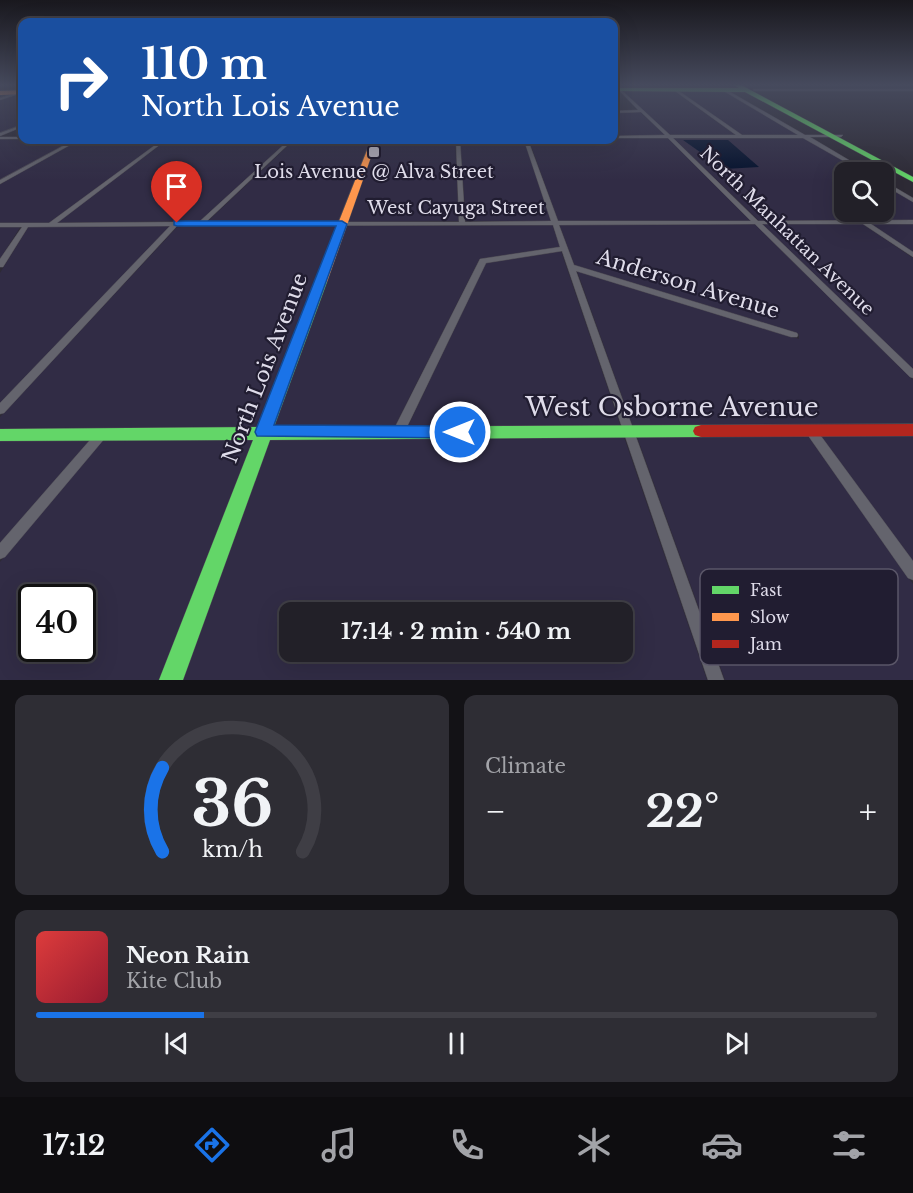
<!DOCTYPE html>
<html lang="en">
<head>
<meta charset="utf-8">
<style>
	:root { --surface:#222028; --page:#2e2d34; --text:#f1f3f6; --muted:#a2a3a8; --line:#3f3e45; --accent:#1a73e8 }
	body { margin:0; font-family:"Libre Baskerville",serif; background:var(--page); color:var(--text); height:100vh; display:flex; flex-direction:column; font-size:22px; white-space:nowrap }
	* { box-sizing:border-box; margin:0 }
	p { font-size:20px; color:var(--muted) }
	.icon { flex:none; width:33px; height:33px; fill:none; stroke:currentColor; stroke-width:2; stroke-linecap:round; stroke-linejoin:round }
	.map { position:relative; height:680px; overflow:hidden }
	.sheet { display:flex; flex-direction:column; gap:15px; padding:15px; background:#131216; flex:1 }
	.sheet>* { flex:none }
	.banner { position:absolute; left:18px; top:18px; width:600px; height:126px; border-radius:12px; box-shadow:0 6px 24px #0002,0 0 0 2px var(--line); background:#1a4fa0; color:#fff; overflow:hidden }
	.tools { position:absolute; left:834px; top:162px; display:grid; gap:12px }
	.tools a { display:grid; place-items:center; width:60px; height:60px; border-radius:12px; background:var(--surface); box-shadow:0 6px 24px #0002,0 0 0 2px var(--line); font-size:30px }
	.speed { position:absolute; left:18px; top:584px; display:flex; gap:12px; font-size:30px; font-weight:700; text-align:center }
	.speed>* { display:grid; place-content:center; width:78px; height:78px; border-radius:50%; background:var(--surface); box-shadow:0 6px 24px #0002,0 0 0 2px var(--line); line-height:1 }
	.speed .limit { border:3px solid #111; border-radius:9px; background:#fff; color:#111 }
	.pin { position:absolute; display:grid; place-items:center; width:51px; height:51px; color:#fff; margin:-62px -26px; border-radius:50% 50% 50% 0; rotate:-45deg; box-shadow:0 0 6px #0007 }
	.pin .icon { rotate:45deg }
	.me { position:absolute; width:66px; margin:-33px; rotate:270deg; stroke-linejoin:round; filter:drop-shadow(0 0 4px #0008) }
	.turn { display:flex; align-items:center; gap:21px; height:126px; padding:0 24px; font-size:27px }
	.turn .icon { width:78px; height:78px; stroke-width:2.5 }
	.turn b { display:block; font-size:42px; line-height:51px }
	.big { font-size:45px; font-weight:700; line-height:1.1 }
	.sheet .tile { flex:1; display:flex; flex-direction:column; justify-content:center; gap:9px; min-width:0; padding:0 21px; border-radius:12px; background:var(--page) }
	.sheet .dial { align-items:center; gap:0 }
	.dial svg { height:156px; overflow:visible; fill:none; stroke:var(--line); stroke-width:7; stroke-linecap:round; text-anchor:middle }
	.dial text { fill:var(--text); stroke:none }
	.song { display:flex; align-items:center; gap:18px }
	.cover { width:72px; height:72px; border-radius:9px; background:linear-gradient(135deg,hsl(0 70% 55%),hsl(350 70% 35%)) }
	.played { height:6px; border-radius:3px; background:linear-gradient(90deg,var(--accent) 20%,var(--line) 20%) }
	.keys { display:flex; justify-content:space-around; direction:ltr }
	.heat { display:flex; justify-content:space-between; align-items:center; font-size:33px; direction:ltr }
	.sheet .tiles { flex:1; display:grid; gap:15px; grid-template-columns:1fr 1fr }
	.tile:last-child { grid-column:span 2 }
	.trip { position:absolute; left:279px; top:602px; width:354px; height:60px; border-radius:12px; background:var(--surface); box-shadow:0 6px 24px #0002,0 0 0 2px var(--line); font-weight:700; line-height:60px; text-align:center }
	.tabs { display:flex; height:96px; justify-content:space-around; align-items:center; background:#0e0d10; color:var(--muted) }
	.tabs .icon { width:42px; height:42px }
	.tabs .active { color:var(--accent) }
	.tabs b { font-size:27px; color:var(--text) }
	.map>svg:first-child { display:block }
	.built { fill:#312c45; fill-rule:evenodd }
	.water { fill:#04112d }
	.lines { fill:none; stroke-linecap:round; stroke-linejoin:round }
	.street-casing { stroke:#4b4852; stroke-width:1 }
	.fast-casing { stroke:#4b4852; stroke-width:1 }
	.slow-casing { stroke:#4b4852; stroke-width:1 }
	.jam-casing { stroke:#4b4852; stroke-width:1 }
	.street { fill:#64646d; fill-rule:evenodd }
	.fast { fill:#63d668; fill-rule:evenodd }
	.slow { fill:#ff974d; fill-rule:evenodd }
	.jam { fill:#b3261e; fill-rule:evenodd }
	.route { fill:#1a73e8; stroke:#114b97; stroke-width:1.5 }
	.poi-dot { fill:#a19eab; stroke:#211d31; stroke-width:2 }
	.labels { text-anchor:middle; stroke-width:4.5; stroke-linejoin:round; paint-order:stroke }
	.far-poi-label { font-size:18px; fill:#dfdcea; stroke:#211d31 }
	.far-street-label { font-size:18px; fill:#dfdcea; stroke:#211d31 }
	.street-label { font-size:21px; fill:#dfdcea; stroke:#211d31 }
	.near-street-label { font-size:26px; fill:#dfdcea; stroke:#211d31 }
	.key { fill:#211d31; stroke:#5a5668; stroke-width:1.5 }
	.key-label { font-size:16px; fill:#dfdcea }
</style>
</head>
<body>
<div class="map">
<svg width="913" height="680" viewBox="0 0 913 680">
	<rect width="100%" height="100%" fill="#2e2b36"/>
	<path class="built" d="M 822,85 L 913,85 L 913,89 L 832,89 Z
		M 621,91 L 674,91 L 737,136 L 671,136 Z
		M 678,91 L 723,91 L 801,136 L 742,136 Z
		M 22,93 L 22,125 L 0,134 L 0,99 Z
		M 614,112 L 640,112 L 666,136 L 614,136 Z
		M 804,137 L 863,172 L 844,172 L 844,212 L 884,212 L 884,185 L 913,202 L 913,220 L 759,221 L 673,138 ZM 684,140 L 727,140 L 758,167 L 684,141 Z
		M 614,138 L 668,138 L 752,221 L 558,221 L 529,140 L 614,140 Z
		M 0,139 L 22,140 L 74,140 L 0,181 Z
		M 79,140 L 162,140 L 49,223 L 0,223 L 0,184 Z
		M 167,140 L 289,140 L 200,221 L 56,223 Z
		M 294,140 L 371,140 L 339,222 L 208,221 Z
		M 376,140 L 455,140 L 459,221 L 346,222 Z
		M 460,140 L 524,140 L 551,221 L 466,221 Z
		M 913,223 L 913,253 L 870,224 Z
		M 552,224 L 560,247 L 479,260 L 394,428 L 271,427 L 345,225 Z
		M 559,224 L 755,224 L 913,380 L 913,425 L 633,427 L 577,271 L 799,339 L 799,334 L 575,266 Z
		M 762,224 L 863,224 L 913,258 L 913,370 Z
		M 172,225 L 0,404 L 0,273 L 29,226 Z
		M 179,225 L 337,225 L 259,427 L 0,430 L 0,417 Z
		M 0,226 L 21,226 L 0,259 Z
		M 561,251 L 621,427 L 407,428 L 486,263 Z
		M 913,435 L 913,562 L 820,436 Z
		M 808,436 L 913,584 L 913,680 L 725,680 L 637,437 Z
		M 255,437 L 162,680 L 0,680 L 0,562 L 102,440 ZM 32,597 L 82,597 L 82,648 L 32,648 Z
		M 267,437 L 624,437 L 707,680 L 180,680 ZM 290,612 L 622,612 L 622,651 L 290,651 Z
		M 0,440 L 90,440 L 0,544 Z"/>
	<path class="water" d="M 683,140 L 728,140 L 759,167 L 724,169 Z"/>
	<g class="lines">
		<g class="street-casing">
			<path id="street" d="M 614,85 L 616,85 L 670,135 L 736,135 L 675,91 L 676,89 L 742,135 L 798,135 L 722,90 L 725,89 L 805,135 L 843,135 L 841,137 L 810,137 L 869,172 L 863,172 L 803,138 L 673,138 L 758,221 L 913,220 L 913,224 L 871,224 L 913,252 L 913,257 L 863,224 L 762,224 L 913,369 L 913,378 L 910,377 L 755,224 L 559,225 L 574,265 L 797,333 L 798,335 L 797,337 L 791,337 L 576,271 L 724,680 L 708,680 L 562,251 L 486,263 L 404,433 L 402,436 L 398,437 L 394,436 L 392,433 L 480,259 L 560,247 L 553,225 L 177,226 L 4,413 L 0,414 L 0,403 L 170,226 L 28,227 L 3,267 L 0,267 L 0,259 L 22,227 L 0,227 L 0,223 L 49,223 L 162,140 L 166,140 L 57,223 L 174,222 L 177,221 L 180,222 L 199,222 L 289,140 L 293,140 L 206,222 L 459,222 L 456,140 L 460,140 L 465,222 L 551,221 L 524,140 L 528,140 L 558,221 L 751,221 L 668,138 L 614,138 L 614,136 L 665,135 L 641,112 L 614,113 L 614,111 L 638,110 Z
				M 753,89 L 913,89 L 913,91 L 754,91 Z
				M 22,91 L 22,93 L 0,100 L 0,98 Z
				M 22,125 L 22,127 L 0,136 L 0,133 Z
				M 0,137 L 22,137 L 22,139 L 0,139 Z
				M 74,140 L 79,140 L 0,184 L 0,180 Z
				M 884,181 L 913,198 L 913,202 L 884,185 Z
				M 811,427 L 815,428 L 913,561 L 913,580 L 908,578 L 807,434 L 805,431 L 807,428 Z
				M 101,431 L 105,432 L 107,435 L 105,438 L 5,557 L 0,559 L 0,543 L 97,432 Z"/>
		</g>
		<g class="fast-casing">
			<path id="fast" d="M 734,85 L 741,85 L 913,177 L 913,182 L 745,92 L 614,91 L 614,88 L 739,88 Z
				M 321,279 L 327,282 L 274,427 L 701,425 L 707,427 L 709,431 L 707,435 L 701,437 L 270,440 L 183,680 L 159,680 L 253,440 L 0,441 L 0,429 L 258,427 L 315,282 Z"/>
		</g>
		<g class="slow-casing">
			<path id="slow" d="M 22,90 L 22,94 L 0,95 L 0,91 Z
				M 371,140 L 377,140 L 327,282 L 321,285 L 317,284 L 315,282 Z"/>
		</g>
		<g class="jam-casing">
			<path id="jam" d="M 913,424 L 913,436 L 701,437 L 695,435 L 693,431 L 695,427 L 701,425 Z"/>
		</g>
		<use href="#street" class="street"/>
		<use href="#fast" class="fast"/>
		<use href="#slow" class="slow"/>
		<use href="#jam" class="jam"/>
	</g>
	<linearGradient id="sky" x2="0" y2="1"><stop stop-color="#19181e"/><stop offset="0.47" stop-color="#464a5d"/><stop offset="1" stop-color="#464a5d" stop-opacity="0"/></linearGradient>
	<rect width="913" height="180" fill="url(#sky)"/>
	<path class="route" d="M 174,221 L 342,221 L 347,224 L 274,425 L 460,426 L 466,428 L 469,432 L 466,437 L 460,438 L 257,436 L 255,432 L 336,226 L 177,226 L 174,225 Z"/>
	<rect class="poi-dot" x="368" y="146" width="12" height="12" rx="3"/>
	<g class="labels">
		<g class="far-poi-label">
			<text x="374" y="178">Lois Avenue @ Alva Street</text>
		</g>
		<g class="far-street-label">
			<text x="456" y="214">West Cayuga Street</text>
			<text transform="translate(787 231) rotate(44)" y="6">North Manhattan Avenue</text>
		</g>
		<g class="street-label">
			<text transform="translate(688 284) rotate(17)" y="7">Anderson Avenue</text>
			<text transform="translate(265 368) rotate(-69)" y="7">North Lois Avenue</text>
		</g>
		<g class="near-street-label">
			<text x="672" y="416">West Osborne Avenue</text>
		</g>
	</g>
	<rect x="700" y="569" width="198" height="96" rx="9" class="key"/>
	<rect x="712" y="586" width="27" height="8" fill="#63d668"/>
	<rect x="712" y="613" width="27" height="8" fill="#ff974d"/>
	<rect x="712" y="640" width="27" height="8" fill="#b3261e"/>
	<g class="key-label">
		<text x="750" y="596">Fast</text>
		<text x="750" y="623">Slow</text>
		<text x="750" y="650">Jam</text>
	</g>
</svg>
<div class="tools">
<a><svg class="icon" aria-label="search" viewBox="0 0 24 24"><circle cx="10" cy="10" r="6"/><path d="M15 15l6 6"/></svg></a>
</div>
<div class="speed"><div class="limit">40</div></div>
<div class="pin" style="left:177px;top:223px;background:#d93025"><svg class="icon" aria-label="arrive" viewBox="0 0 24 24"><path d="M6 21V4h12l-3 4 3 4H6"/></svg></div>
<svg class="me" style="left:460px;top:432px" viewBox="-20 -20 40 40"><circle r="17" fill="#1a73e8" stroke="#fff" stroke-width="3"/><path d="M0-11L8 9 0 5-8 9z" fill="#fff"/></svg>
<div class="trip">17:14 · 2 min · 540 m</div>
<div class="banner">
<div class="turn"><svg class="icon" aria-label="right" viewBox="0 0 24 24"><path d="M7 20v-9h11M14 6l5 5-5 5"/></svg><div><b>110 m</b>North Lois Avenue</div></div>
</div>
</div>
<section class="sheet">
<div class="tiles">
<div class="tile dial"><svg viewBox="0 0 100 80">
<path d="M14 69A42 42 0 1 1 86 69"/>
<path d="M14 69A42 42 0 0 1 14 26" stroke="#1a73e8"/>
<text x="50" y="56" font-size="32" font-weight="700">36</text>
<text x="50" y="72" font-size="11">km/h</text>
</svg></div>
<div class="tile"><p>Climate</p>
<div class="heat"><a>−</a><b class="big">22°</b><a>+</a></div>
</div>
<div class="tile">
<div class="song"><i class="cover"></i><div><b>Neon Rain</b><p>Kite Club</p></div></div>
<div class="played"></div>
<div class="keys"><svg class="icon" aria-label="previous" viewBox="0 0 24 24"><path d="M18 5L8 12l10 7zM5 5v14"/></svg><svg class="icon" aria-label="pause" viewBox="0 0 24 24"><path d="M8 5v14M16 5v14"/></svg><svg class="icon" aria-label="next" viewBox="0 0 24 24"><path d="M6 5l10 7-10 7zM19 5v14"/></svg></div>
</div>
</div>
</section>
<nav class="tabs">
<b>17:12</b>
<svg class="icon active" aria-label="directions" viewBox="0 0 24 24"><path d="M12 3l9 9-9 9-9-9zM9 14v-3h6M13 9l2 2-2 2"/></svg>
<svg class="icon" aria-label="music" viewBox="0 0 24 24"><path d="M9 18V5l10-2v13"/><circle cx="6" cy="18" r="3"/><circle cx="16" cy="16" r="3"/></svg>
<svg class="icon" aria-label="phone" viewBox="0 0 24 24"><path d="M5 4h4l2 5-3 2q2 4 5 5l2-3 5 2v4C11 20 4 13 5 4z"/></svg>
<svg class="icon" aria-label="climate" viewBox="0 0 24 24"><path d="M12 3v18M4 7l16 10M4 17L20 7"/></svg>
<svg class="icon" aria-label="car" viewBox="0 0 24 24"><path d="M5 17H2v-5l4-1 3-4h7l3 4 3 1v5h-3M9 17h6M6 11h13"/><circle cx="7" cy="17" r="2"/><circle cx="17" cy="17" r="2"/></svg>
<svg class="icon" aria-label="filters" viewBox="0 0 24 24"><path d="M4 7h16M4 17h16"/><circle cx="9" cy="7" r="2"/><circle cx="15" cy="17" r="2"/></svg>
</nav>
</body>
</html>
